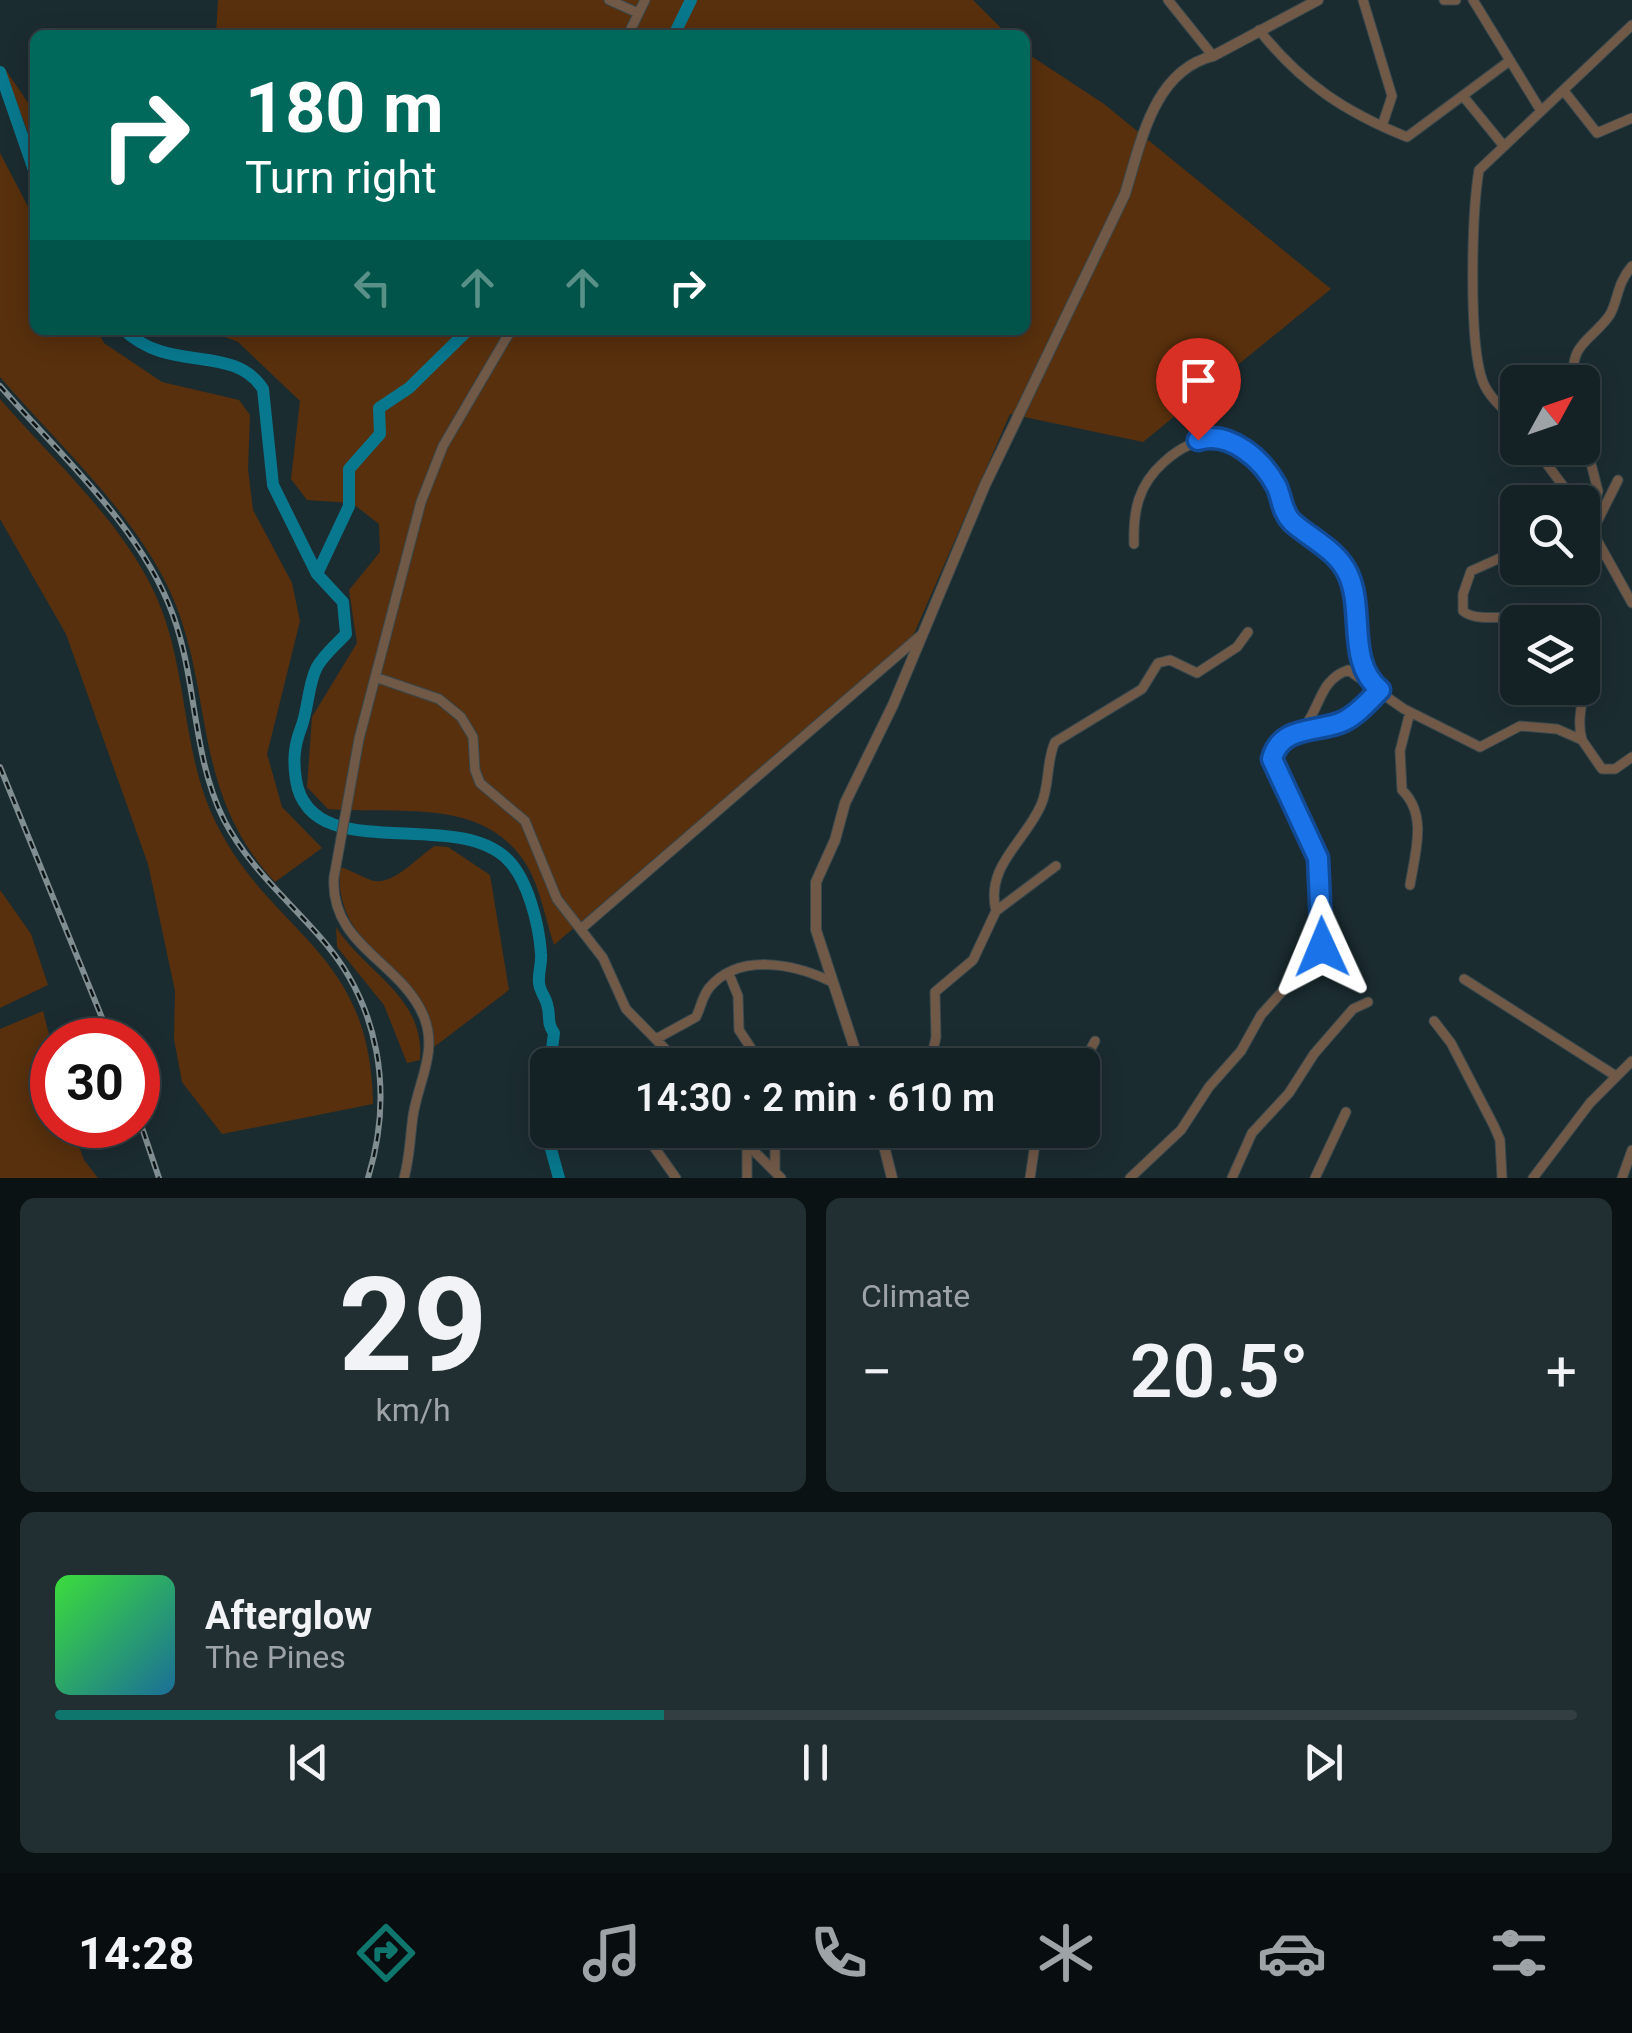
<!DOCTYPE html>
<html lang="en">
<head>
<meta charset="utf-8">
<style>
	:root { --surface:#142125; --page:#212e32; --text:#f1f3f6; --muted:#9da3a7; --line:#333e42; --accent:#0f766e }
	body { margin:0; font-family:Roboto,sans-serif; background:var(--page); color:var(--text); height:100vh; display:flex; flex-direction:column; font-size:38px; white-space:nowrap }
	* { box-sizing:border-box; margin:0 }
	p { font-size:32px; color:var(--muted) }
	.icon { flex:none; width:55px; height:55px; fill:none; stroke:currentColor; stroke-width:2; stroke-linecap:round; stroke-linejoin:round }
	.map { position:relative; height:1178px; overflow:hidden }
	.side { display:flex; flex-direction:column; gap:20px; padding:20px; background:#0b1214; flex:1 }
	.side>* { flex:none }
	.hud { position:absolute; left:30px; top:30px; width:1000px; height:305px; border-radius:15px; box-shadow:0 5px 25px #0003,0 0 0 2px var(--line); background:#00695c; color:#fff; overflow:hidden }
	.needle { width:65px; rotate:50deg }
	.fabs { position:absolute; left:1500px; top:365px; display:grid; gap:20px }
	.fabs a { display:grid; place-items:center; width:100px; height:100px; border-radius:15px; background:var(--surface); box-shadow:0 5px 25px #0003,0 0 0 2px var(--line); font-size:50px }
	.speed { position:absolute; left:30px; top:1018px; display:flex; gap:20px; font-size:50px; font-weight:700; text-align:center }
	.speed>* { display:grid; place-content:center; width:130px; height:130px; border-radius:50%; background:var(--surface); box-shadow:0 5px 25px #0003,0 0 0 2px var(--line); line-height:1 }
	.speed .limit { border:15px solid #d22; background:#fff; color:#111 }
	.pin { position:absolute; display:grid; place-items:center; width:85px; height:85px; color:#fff; margin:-102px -42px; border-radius:50% 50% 50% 0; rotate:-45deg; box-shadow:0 0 10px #0007 }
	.pin .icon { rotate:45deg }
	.me { position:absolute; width:110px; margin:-55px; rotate:359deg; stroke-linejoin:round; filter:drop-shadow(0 0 8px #0008) }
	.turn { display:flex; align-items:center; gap:35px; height:210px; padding:0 50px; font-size:45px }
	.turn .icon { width:130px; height:130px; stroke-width:2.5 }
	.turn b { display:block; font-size:70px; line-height:85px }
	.lanes { display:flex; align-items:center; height:95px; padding:0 50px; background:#0003; justify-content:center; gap:50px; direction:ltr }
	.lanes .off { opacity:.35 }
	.big { font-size:75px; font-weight:600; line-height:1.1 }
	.side .widget { flex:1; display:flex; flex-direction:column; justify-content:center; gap:15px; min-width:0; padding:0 35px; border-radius:15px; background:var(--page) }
	.side .dial { align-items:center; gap:0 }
	.dial b { font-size:130px; line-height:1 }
	.song { display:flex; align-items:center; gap:30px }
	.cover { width:120px; height:120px; border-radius:15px; background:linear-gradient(135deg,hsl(120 70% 55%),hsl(200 70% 35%)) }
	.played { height:10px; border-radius:5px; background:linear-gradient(90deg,var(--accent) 40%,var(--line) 40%) }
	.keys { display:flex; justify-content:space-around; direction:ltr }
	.heat { display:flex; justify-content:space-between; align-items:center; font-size:55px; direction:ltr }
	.side .tiles { flex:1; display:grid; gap:20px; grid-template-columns:1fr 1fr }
	.widget:last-child { grid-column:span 2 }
	.trip { position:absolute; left:530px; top:1048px; width:570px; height:100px; border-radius:15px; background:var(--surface); box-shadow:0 5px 25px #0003,0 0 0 2px var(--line); font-weight:600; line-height:100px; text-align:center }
	.tabs { display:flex; height:160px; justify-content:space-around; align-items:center; background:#080d0f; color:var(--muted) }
	.tabs .icon { width:70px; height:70px }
	.tabs .current { color:var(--accent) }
	.tabs b { font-size:45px; color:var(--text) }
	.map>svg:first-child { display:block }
	.green { fill:#58300d }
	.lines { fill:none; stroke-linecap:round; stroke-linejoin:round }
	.river { stroke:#08788e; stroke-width:12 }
	.minor-casing { stroke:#39494d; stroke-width:11 }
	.tertiary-casing { stroke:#39494d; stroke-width:12 }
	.minor { stroke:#715948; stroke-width:9 }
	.tertiary { stroke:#715948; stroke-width:10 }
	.rail-casing { stroke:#808d91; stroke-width:6 }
	.rail { stroke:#0c1315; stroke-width:2.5; stroke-dasharray:8; stroke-linecap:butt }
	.route-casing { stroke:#114b97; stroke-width:25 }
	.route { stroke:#1a73e8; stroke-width:18 }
</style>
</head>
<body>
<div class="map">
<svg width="1632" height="1178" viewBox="0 0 1632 1178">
	<rect width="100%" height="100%" fill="#1b2c31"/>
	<path class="green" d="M 218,0 L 973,0 L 1008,35 L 216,35 Z
		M 1025,52 L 1104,104 L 1331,289 L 1143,442 L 1010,414 L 913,636 L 554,945 C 546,921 541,893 530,871 C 489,795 402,815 328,809 L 307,787 L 312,717 L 357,643 L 349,590 L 380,552 L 379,524 L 352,503 L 307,500 L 291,479 L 300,401 L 238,342 L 207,330 L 1025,330 Z
		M 3,66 L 35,113 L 35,151 Z
		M 0,153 L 35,220 L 35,330 L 97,330 L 104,343 L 162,382 L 239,400 L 250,415 L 248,469 L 253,510 L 292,583 L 300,621 L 267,754 L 282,807 L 322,848 L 275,882 C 186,787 218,683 164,579 C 125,504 54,440 0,377 Z
		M 0,399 C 58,466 139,536 166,622 C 187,687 185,759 215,821 C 271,936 371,948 373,1104 L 222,1134 L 182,1082 L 174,1039 L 175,991 L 148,864 L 66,634 L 0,519 Z
		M 435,846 L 448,847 L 490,875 L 509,990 L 434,1047 C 427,964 332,955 340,867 C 351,870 360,876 371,880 C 392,888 418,856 435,846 Z
		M 0,890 L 31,934 L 48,985 L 0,1008 Z
		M 336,927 C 366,974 425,996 420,1060 L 407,1063 L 384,1005 L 337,947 Z
		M 43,1011 L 52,1046 L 52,1125 L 71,1125 L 84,1160 L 98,1178 L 0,1178 L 0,1029 Z"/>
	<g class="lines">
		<path class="river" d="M 674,35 L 691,0
			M 0,72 L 35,173
			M 124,330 C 170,374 233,343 263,389 L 273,485 L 317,574 L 343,602 L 346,634 C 337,644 322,656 316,669 C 308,686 308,710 301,728 C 294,746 293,761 296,780 C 310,868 455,806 508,860 C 528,880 539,925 541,953 C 542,963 538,973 539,983 C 540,992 545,996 547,1004 C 551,1016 546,1022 554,1033 L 550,1065
			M 317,574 L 349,506 L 349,469 L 380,434 L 379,408 L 409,388 L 468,330
			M 548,1097 L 542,1117 L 559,1178"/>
		<g class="minor-casing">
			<path id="minor" d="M 609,0 L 638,13
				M 1168,0 L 1213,56
				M 1363,0 L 1392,96 L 1382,126
				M 1444,0 L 1456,0
				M 1473,0 L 1541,111
				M 1259,30 C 1301,83 1345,112 1407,137 L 1508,62
				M 628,35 L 645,0
				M 1564,91 L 1597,133 L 1632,118
				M 1463,96 L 1503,145
				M 1574,382 C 1569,343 1591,341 1609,316 C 1618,303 1616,284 1632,266
				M 1518,424 C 1506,411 1490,399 1483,382 C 1468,343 1472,212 1479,170 L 1632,25
				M 1582,428 L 1598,491 L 1590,524
				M 1535,448 L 1575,502
				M 1582,513 L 1632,603
				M 1597,522 L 1618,480
				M 1582,542 L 1605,556
				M 1134,544 C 1133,511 1138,485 1164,462 C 1201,428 1246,432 1272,478 C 1279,491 1280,509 1290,519 C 1305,536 1329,545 1342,564 C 1366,599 1350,644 1371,681
				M 1518,550 L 1471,571 L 1463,594 L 1463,611 C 1480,626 1528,609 1553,622
				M 375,677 L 439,699 L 461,717 L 473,737 L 475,770 L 480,783 L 525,821 L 557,899 L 603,958 L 626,1009 L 681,1065
				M 1410,712 L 1400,751 L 1402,790 C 1428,815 1415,853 1410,885
				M 1304,728 L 1341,723 L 1380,689
				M 1582,740 C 1573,710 1595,676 1582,647
				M 996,911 C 985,866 1025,842 1041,805 C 1050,785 1046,761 1055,742 L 1142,689 L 1158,663 L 1170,660 L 1197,673 L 1237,647 L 1248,632
				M 582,928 L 920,636
				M 729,974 L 738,996 L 739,1030 L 762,1065
				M 1464,979 L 1616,1076
				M 1434,1021 L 1451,1043 L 1494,1126 L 1500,1140 L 1502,1178
				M 656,1039 L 696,1017 C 701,1007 702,997 709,988 C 739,952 794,964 830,981
				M 930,1065 L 936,1037 L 935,992 L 973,960 L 996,911 L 1056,866
				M 1082,1065 L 1095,1041
				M 642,1130 L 676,1178
				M 733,1130 L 781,1178
				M 775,1130 L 775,1172
				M 883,1140 L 895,1138 L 900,1130
				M 404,1178 C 410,1157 410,1137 413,1116 C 418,1082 438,1052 424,1017 C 402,962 329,945 334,877 L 359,739 L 421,502 L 443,446 L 511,330
				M 747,1178 L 747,1149
				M 1030,1178 L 1037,1130
				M 1130,1178 L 1181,1130 L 1209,1087 L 1241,1051 L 1261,1015 L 1322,947 L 1318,858 L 1273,759 C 1277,739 1295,740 1305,726 C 1321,705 1320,680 1348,670 L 1404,709 L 1480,747 L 1520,726 L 1557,729 L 1582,740 L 1602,769 L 1615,769 L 1632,757
				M 1232,1178 L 1252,1133 L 1289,1093 L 1314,1054 L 1353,1009 L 1368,1002
				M 1315,1178 L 1346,1112
				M 1533,1178 L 1590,1103 L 1632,1061
				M 1622,1178 L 1632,1150"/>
		</g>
		<g class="tertiary-casing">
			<path id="tertiary" d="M 860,1065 L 816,930 L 816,882 L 835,840 L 845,803 L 893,705 L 985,485 L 1125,194 C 1141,143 1153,71 1213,56 L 1318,0
				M 880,1130 L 892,1178"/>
		</g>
		<use href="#minor" class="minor"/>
		<use href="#tertiary" class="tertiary"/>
		<g class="rail-casing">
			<path id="rail" d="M 0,386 C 60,455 141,527 173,615 C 197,681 192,756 224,820 C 248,866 286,898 320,937 C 380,1004 394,1093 368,1178
				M 0,767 L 111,1040
				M 138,1116 L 159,1178"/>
		</g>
		<use href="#rail" class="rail"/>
	</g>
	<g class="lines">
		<g class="route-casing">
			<path id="route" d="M 1198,440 C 1230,430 1263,460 1277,487 C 1282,499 1282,512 1292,522 C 1311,539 1337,550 1348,574 C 1365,610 1346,662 1380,690 C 1369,701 1358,714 1344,721 C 1320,733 1281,724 1272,759 L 1318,858 L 1322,947"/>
		</g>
		<use href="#route" class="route"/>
	</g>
</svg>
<div class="fabs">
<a><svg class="needle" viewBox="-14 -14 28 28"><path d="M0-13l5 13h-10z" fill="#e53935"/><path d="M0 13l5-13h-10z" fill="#9da3a7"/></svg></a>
<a><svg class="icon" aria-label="search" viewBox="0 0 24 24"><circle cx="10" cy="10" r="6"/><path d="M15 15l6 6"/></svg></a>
<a><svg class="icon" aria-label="layers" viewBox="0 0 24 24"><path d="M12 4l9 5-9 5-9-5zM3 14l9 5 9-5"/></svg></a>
</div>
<div class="speed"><div class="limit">30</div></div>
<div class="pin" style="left:1198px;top:440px;background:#d93025"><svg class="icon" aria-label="arrive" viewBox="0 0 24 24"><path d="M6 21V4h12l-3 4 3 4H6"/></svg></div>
<svg class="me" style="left:1322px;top:947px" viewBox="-20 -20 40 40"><path d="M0-17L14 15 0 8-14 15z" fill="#1a73e8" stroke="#fff" stroke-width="4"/></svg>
<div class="trip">14:30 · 2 min · 610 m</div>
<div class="hud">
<div class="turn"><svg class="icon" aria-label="right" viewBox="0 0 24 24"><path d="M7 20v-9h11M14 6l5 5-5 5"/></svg><div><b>180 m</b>Turn right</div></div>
<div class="lanes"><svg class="icon off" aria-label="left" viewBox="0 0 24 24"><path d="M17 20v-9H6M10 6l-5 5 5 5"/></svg><svg class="icon off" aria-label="ahead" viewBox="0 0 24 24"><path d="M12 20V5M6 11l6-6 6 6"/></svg><svg class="icon off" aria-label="ahead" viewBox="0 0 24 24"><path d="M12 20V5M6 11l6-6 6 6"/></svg><svg class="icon" aria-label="right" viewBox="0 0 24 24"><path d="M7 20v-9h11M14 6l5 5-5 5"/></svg></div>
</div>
</div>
<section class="side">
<div class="tiles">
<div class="widget dial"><b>29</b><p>km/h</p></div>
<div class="widget"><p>Climate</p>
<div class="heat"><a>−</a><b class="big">20.5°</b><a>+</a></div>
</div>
<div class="widget">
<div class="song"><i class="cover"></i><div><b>Afterglow</b><p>The Pines</p></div></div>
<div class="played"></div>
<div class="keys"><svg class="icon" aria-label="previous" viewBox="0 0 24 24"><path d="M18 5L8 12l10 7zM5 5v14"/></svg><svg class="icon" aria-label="pause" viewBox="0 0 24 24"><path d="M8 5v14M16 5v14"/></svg><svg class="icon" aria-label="next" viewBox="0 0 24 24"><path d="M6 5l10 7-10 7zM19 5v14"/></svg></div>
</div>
</div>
</section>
<nav class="tabs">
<b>14:28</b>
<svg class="icon current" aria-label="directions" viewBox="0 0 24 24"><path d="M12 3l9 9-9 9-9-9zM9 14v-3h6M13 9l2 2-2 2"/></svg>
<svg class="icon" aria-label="music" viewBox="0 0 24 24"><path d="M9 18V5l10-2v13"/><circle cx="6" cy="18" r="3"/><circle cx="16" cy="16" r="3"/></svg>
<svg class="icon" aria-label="phone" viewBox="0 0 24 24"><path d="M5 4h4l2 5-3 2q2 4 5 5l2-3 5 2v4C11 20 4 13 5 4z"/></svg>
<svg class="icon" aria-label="climate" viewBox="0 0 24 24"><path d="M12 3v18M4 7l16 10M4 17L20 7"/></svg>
<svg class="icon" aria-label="car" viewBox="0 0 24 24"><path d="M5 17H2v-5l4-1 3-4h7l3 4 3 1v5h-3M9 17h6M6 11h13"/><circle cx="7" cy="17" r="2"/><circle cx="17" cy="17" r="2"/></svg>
<svg class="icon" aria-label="filters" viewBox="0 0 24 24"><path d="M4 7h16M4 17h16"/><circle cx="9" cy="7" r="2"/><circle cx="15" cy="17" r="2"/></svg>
</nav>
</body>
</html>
